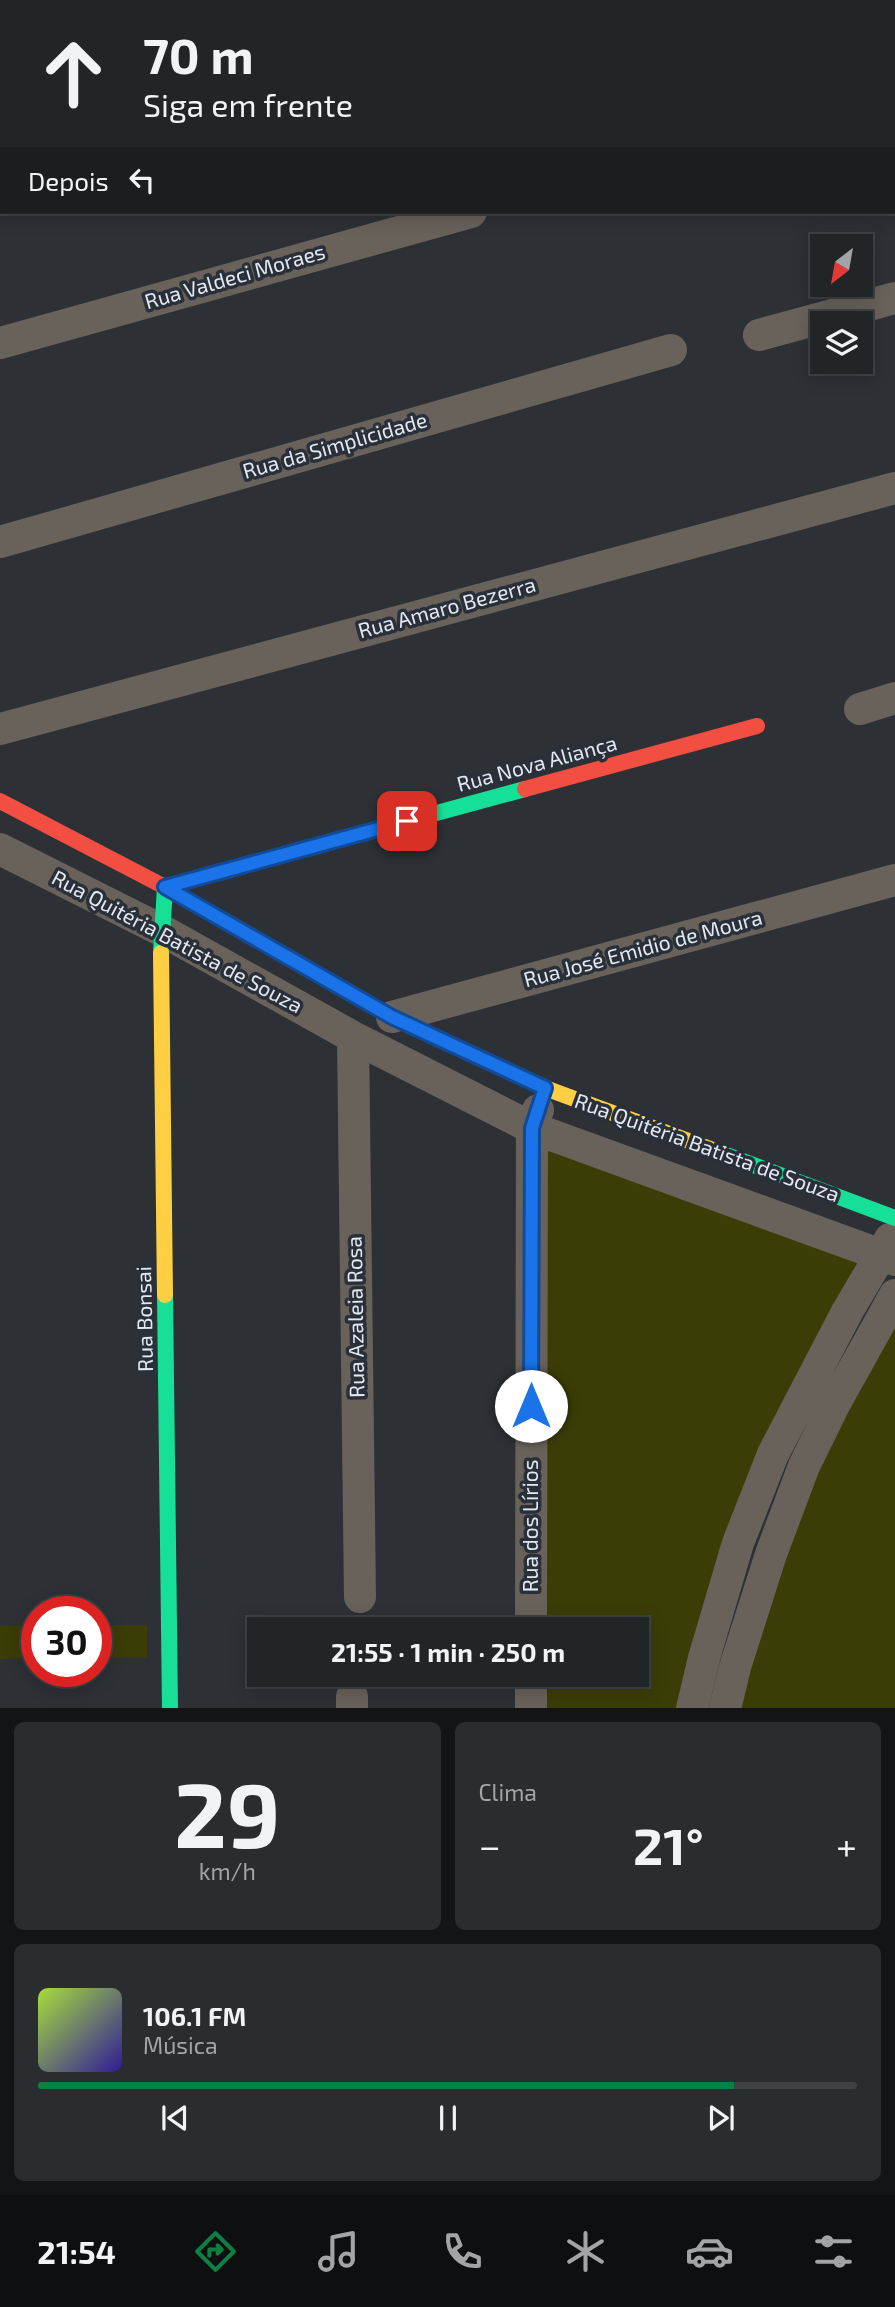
<!DOCTYPE html>
<html lang="pt">
<head>
<meta charset="utf-8">
<style>
	:root { --surface:#222528; --page:#2a2d30; --text:#f1f3f6; --muted:#a2a5a8; --line:#3f4245; --accent:#0b8043 }
	body { margin:0; font-family:"Exo 2",sans-serif; background:var(--page); color:var(--text); height:100vh; display:flex; flex-direction:column; font-size:26px; white-space:nowrap }
	* { box-sizing:border-box; margin:0 }
	p { font-size:23px; color:var(--muted) }
	.icon { flex:none; width:38px; height:38px; fill:none; stroke:currentColor; stroke-width:2; stroke-linecap:round; stroke-linejoin:round }
	.map { position:relative; height:1708px; overflow:hidden }
	.details { display:flex; flex-direction:column; gap:14px; padding:14px; background:#131416; flex:1 }
	.details>* { flex:none }
	.top-card { position:absolute; left:0px; top:0px; width:896px; height:214px; box-shadow:0 4px 18px #0003,0 0 0 2px var(--line); background:#222528; color:var(--text); overflow:hidden }
	.needle { width:46px; rotate:211deg }
	.buttons { position:absolute; left:810px; top:234px; display:grid; gap:14px }
	.buttons a { display:grid; place-items:center; width:63px; height:63px; border-radius:0px; background:var(--surface); box-shadow:0 4px 18px #0003,0 0 0 2px var(--line); font-size:35px }
	.speed { position:absolute; left:21px; top:1596px; display:flex; gap:14px; font-size:35px; font-weight:700; text-align:center }
	.speed>* { display:grid; place-content:center; width:91px; height:91px; border-radius:50%; background:var(--surface); box-shadow:0 4px 18px #0003,0 0 0 2px var(--line); line-height:1 }
	.speed .limit { border:10px solid #d22; background:#fff; color:#111 }
	.pin { position:absolute; display:grid; place-items:center; width:60px; height:60px; color:#fff; margin:-30px; border-radius:14px; box-shadow:0 4px 10px #0006 }
	.me { position:absolute; width:77px; margin:-38px; rotate:0deg; stroke-linejoin:round; filter:drop-shadow(0 0 5px #0008) }
	.turn { display:flex; align-items:center; gap:24px; height:147px; padding:0 28px; font-size:32px }
	.turn .icon { width:91px; height:91px; stroke-width:2.5 }
	.turn b { display:block; font-size:49px; line-height:60px }
	.then { display:flex; align-items:center; height:66px; padding:0 28px; background:#0003; gap:14px; font-size:26px }
	.big { font-size:52px; font-weight:700; line-height:1.1 }
	.details .widget { flex:1; display:flex; flex-direction:column; justify-content:center; gap:10px; min-width:0; padding:0 24px; border-radius:10px; background:var(--page) }
	.details .dial { align-items:center; gap:0 }
	.dial b { font-size:91px; line-height:1 }
	.song { display:flex; align-items:center; gap:21px }
	.cover { width:84px; height:84px; border-radius:10px; background:linear-gradient(135deg,hsl(80 70% 55%),hsl(250 70% 35%)) }
	.played { height:7px; border-radius:4px; background:linear-gradient(90deg,var(--accent) 85%,var(--line) 85%) }
	.keys { display:flex; justify-content:space-around; direction:ltr }
	.heat { display:flex; justify-content:space-between; align-items:center; font-size:38px; direction:ltr }
	.details .tiles { flex:1; display:grid; gap:14px; grid-template-columns:1fr 1fr }
	.widget:last-child { grid-column:span 2 }
	.trip { position:absolute; left:247px; top:1617px; width:402px; height:70px; border-radius:0px; background:var(--surface); box-shadow:0 4px 18px #0003,0 0 0 2px var(--line); font-weight:700; line-height:70px; text-align:center }
	.tab-bar { display:flex; height:112px; justify-content:space-around; align-items:center; background:#0e0f10; color:var(--muted) }
	.tab-bar .icon { width:49px; height:49px }
	.tab-bar .current { color:var(--accent) }
	.tab-bar b { font-size:32px; color:var(--text) }
	.map>svg:first-child { display:block }
	.green { fill:#3b3d07 }
	.lines { fill:none; stroke-linecap:round; stroke-linejoin:round }
	.street { stroke:#69625b; stroke-width:32 }
	.fast { stroke:#16e098; stroke-width:16 }
	.slow { stroke:#ffcf43; stroke-width:16 }
	.jam { stroke:#f24e42; stroke-width:16 }
	.route-casing { stroke:#114b97; stroke-width:18 }
	.route { stroke:#1a73e8; stroke-width:12 }
	.labels { text-anchor:middle; stroke-width:7; stroke-linejoin:round; paint-order:stroke }
	.street-label { font-size:21px; fill:#e4e9f0; stroke:#29303a }
</style>
</head>
<body>
<div class="map">
<svg width="895" height="1709" viewBox="0 0 895 1709">
	<rect width="100%" height="100%" fill="#2d3136"/>
	<path class="green" d="M 532,1128 L 879,1255 L 806,1388 L 694,1708 L 531,1709 L 531,1675 L 637,1675 L 637,1629 L 531,1629 Z
		M 895,1295 L 895,1708 L 726,1709 L 804,1466 Z
		M 37,1625 L 37,1658 L 0,1659 L 0,1626 Z
		M 96,1625 L 147,1625 L 147,1658 L 96,1658 Z"/>
	<g class="lines">
		<path class="street" d="M 527,2 L 533,0
			M 894,96 L 895,96
			M 0,145 L 2,145
			M 759,335 L 895,298
			M 0,343 L 471,212
			M 0,542 L 671,350
			M 860,709 L 895,698
			M 0,729 L 895,488
			M 0,849 L 161,930 L 353,1037 L 532,1128 L 895,1260
			M 392,1017 L 895,880
			M 353,1037 L 360,1597
			M 531,1629 L 532,1128 L 538,1110
			M 352,1697 L 352,1709
			M 531,1709 L 531,1675
			M 692,1709 L 704,1658 L 738,1543 L 773,1454 L 847,1312 L 890,1239
			M 725,1709 L 735,1667 L 771,1554 L 804,1466 L 835,1403 L 895,1295"/>
		<path class="fast" d="M 161,953 L 165,887 L 525,789
			M 721,1153 L 895,1218
			M 165,1295 L 170,1709"/>
		<path class="slow" d="M 161,953 L 165,1295
			M 327,980 L 392,1017 L 545,1088 L 721,1153"/>
		<path class="jam" d="M 525,789 L 757,726
			M 0,801 L 165,887 L 327,980"/>
	</g>
	<g class="lines">
		<g class="route-casing">
			<path id="route" d="M 407,821 L 165,887 L 392,1017 L 545,1088 L 532,1128 L 531,1406"/>
		</g>
		<use href="#route" class="route"/>
	</g>
	<g class="labels">
		<g class="street-label">
			<text transform="translate(235 277) rotate(-16)" y="7">Rua Valdeci Moraes</text>
			<text transform="translate(335 446) rotate(-16)" y="7">Rua da Simplicidade</text>
			<text transform="translate(447 608) rotate(-15)" y="7">Rua Amaro Bezerra</text>
			<text transform="translate(537 764) rotate(-15)" y="7">Rua Nova Aliança</text>
			<text transform="translate(177 942) rotate(28)" y="7">Rua Quitéria Batista de Souza</text>
			<text transform="translate(643 949) rotate(-15)" y="7">Rua José Emidio de Moura</text>
			<text transform="translate(707 1148) rotate(20)" y="7">Rua Quitéria Batista de Souza</text>
			<text transform="translate(356 1317) rotate(-91)" y="7">Rua Azaleia Rosa</text>
			<text transform="translate(145 1319) rotate(-91)" y="7">Rua Bonsai</text>
			<text transform="translate(531 1526) rotate(-90)" y="7">Rua dos Lírios</text>
		</g>
	</g>
</svg>
<div class="buttons">
<a><svg class="needle" viewBox="-14 -14 28 28"><path d="M0-13l5 13h-10z" fill="#e53935"/><path d="M0 13l5-13h-10z" fill="#a2a5a8"/></svg></a>
<a><svg class="icon" aria-label="layers" viewBox="0 0 24 24"><path d="M12 4l9 5-9 5-9-5zM3 14l9 5 9-5"/></svg></a>
</div>
<div class="speed"><div class="limit">30</div></div>
<div class="pin" style="left:407px;top:821px;background:#d93025"><svg class="icon" aria-label="arrive" viewBox="0 0 24 24"><path d="M6 21V4h12l-3 4 3 4H6"/></svg></div>
<svg class="me" style="left:531px;top:1406px" viewBox="-20 -20 40 40"><circle r="19" fill="#fff"/><path d="M0-13L10 11 0 6-10 11z" fill="#1a73e8"/></svg>
<div class="trip">21:55 · 1 min · 250 m</div>
<div class="top-card">
<div class="turn"><svg class="icon" aria-label="ahead" viewBox="0 0 24 24"><path d="M12 20V5M6 11l6-6 6 6"/></svg><div><b>70 m</b>Siga em frente</div></div>
<div class="then">Depois<svg class="icon" aria-label="left" viewBox="0 0 24 24"><path d="M17 20v-9H6M10 6l-5 5 5 5"/></svg></div>
</div>
</div>
<section class="details">
<div class="tiles">
<div class="widget dial"><b>29</b><p>km/h</p></div>
<div class="widget"><p>Clima</p>
<div class="heat"><a>−</a><b class="big">21°</b><a>+</a></div>
</div>
<div class="widget">
<div class="song"><i class="cover"></i><div><b>106.1 FM</b><p>Música</p></div></div>
<div class="played"></div>
<div class="keys"><svg class="icon" aria-label="previous" viewBox="0 0 24 24"><path d="M18 5L8 12l10 7zM5 5v14"/></svg><svg class="icon" aria-label="pause" viewBox="0 0 24 24"><path d="M8 5v14M16 5v14"/></svg><svg class="icon" aria-label="next" viewBox="0 0 24 24"><path d="M6 5l10 7-10 7zM19 5v14"/></svg></div>
</div>
</div>
</section>
<nav class="tab-bar">
<b>21:54</b>
<svg class="icon current" aria-label="directions" viewBox="0 0 24 24"><path d="M12 3l9 9-9 9-9-9zM9 14v-3h6M13 9l2 2-2 2"/></svg>
<svg class="icon" aria-label="music" viewBox="0 0 24 24"><path d="M9 18V5l10-2v13"/><circle cx="6" cy="18" r="3"/><circle cx="16" cy="16" r="3"/></svg>
<svg class="icon" aria-label="phone" viewBox="0 0 24 24"><path d="M5 4h4l2 5-3 2q2 4 5 5l2-3 5 2v4C11 20 4 13 5 4z"/></svg>
<svg class="icon" aria-label="climate" viewBox="0 0 24 24"><path d="M12 3v18M4 7l16 10M4 17L20 7"/></svg>
<svg class="icon" aria-label="car" viewBox="0 0 24 24"><path d="M5 17H2v-5l4-1 3-4h7l3 4 3 1v5h-3M9 17h6M6 11h13"/><circle cx="7" cy="17" r="2"/><circle cx="17" cy="17" r="2"/></svg>
<svg class="icon" aria-label="filters" viewBox="0 0 24 24"><path d="M4 7h16M4 17h16"/><circle cx="9" cy="7" r="2"/><circle cx="15" cy="17" r="2"/></svg>
</nav>
</body>
</html>
